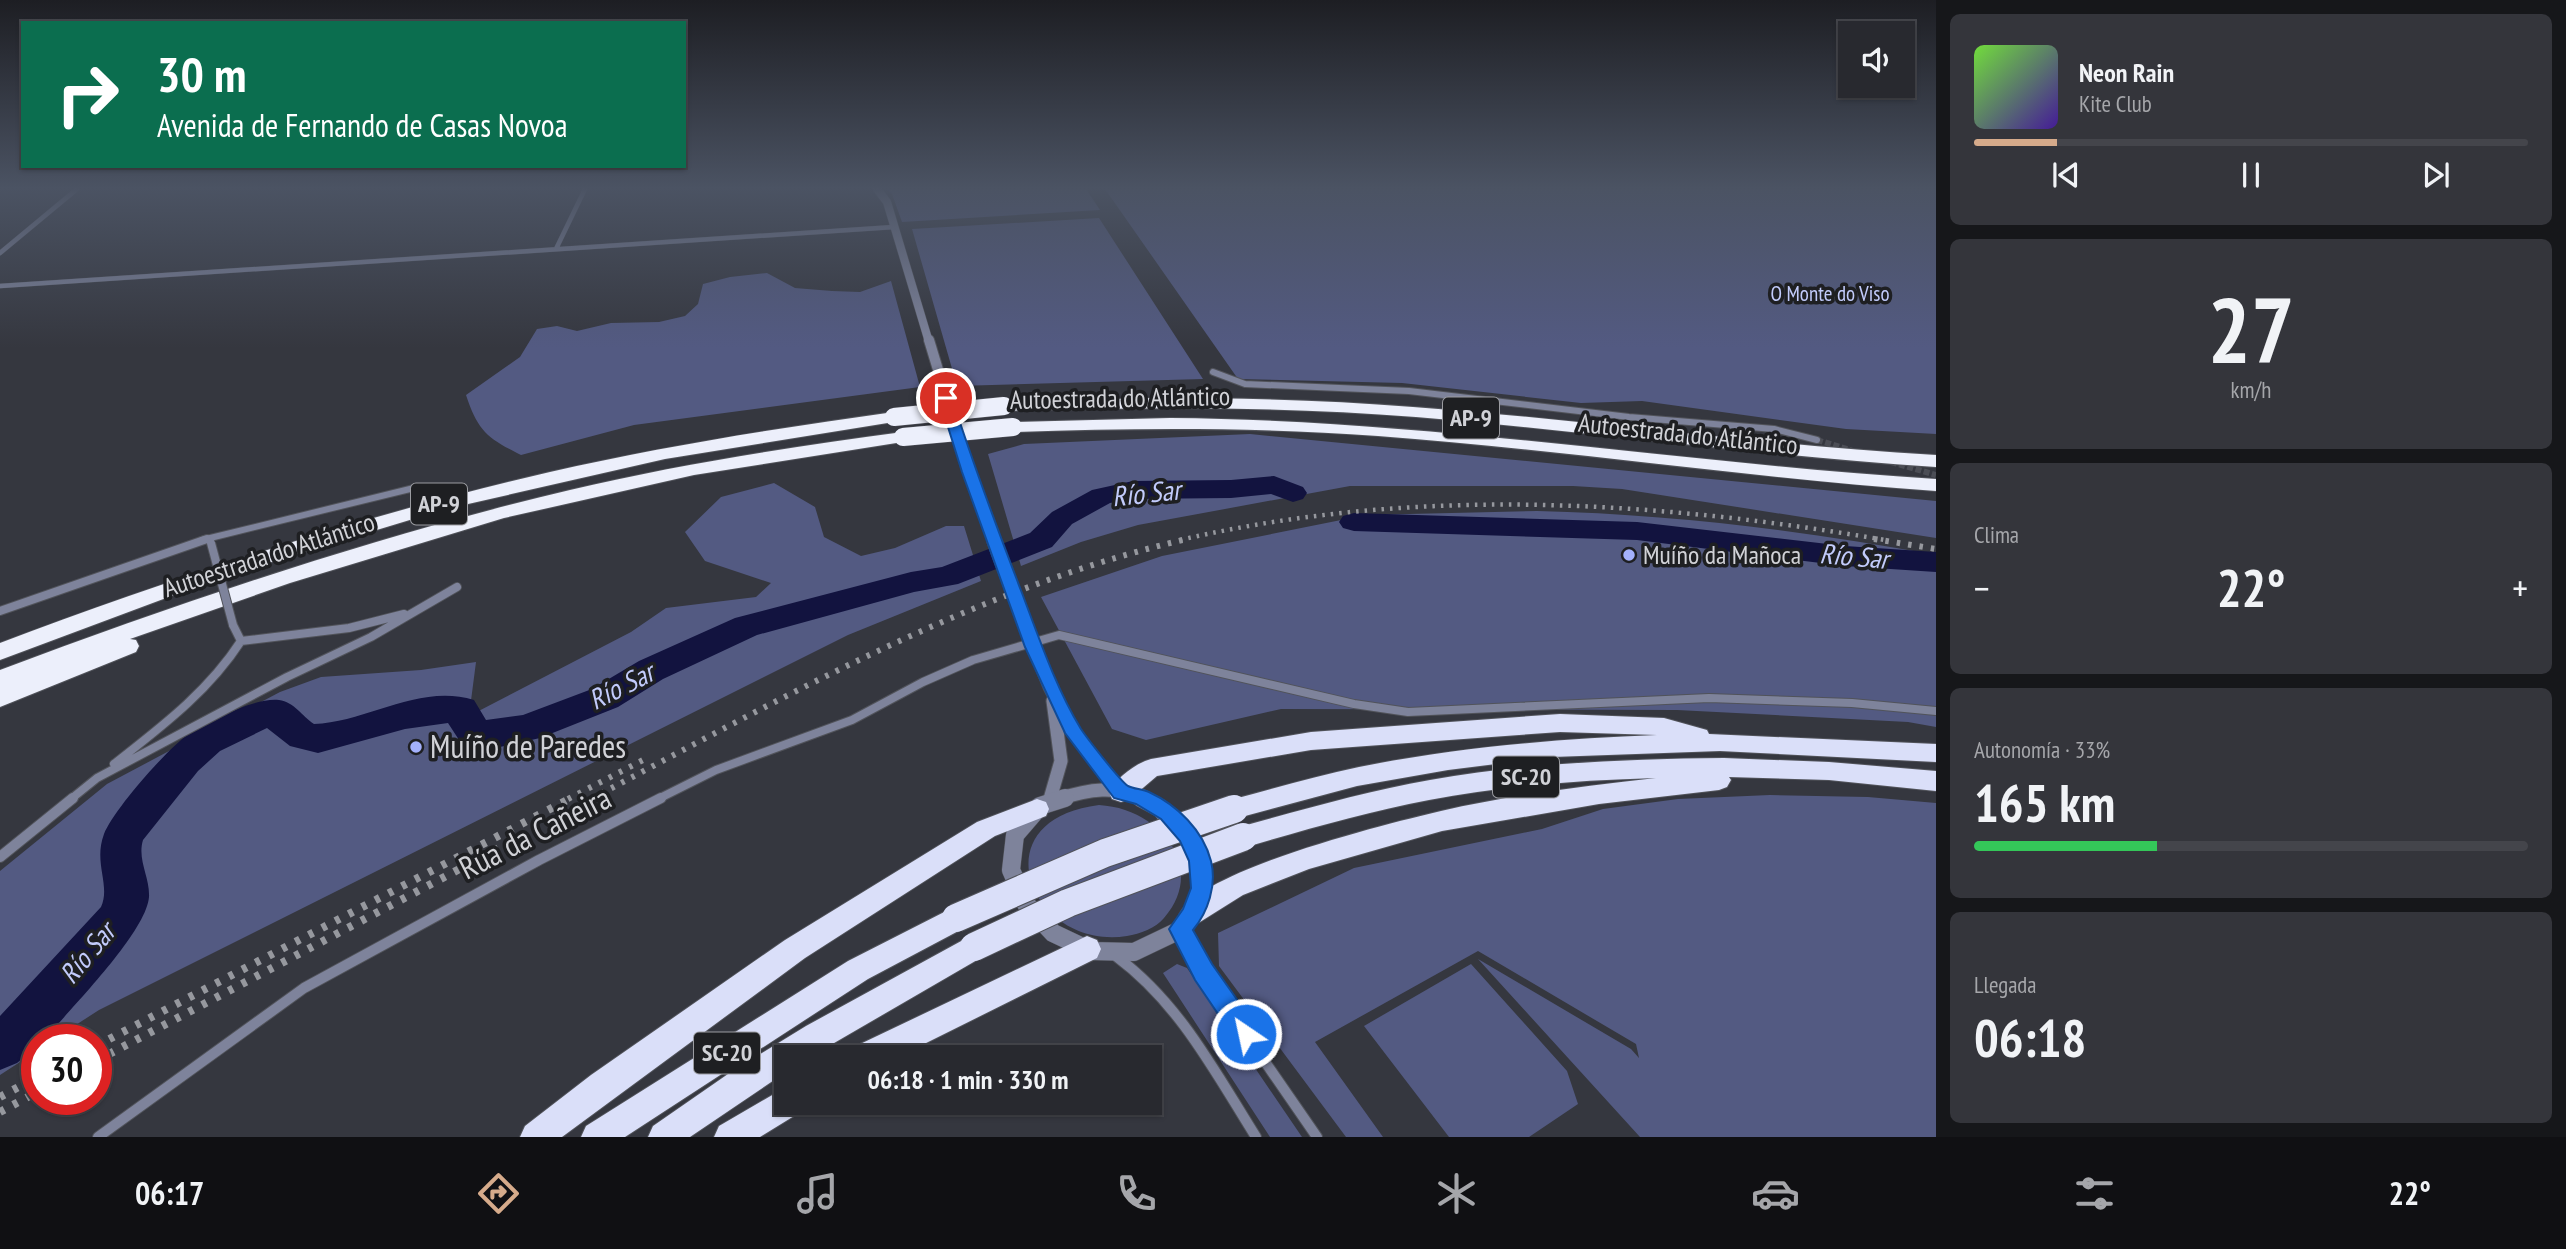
<!DOCTYPE html>
<html lang="es">
<head>
<meta charset="utf-8">
<style>
	:root { --surface:#28292f; --page:#34353b; --text:#f1f3f6; --muted:#a5a6aa; --line:#44454b; --accent:#d6ab8b }
	body { margin:0; font-family:"PT Sans Narrow",sans-serif; background:var(--page); color:var(--text); height:100vh; display:flex; flex-direction:column; font-size:26px; white-space:nowrap }
	* { box-sizing:border-box; margin:0 }
	p { font-size:23px; color:var(--muted) }
	.icon { flex:none; width:38px; height:38px; fill:none; stroke:currentColor; stroke-width:2; stroke-linecap:round; stroke-linejoin:round }
	.map { position:relative; flex:1; overflow:hidden }
	.side { display:flex; flex-direction:column; gap:14px; padding:14px; background:#16171a; width:630px }
	.side>* { flex:none }
	.top-card { position:absolute; left:21px; top:21px; width:665px; height:147px; border-radius:0px; box-shadow:0 2px 5px #0004,0 0 0 2px var(--line); background:#0b6e4f; color:#fff; overflow:hidden }
	.buttons { position:absolute; left:1838px; top:21px; display:grid; gap:14px }
	.buttons a { display:grid; place-items:center; width:77px; height:77px; border-radius:0px; background:var(--surface); box-shadow:0 2px 5px #0004,0 0 0 2px var(--line); font-size:35px }
	.speed { position:absolute; left:21px; top:1024px; display:flex; gap:14px; font-size:35px; font-weight:700; text-align:center }
	.speed>* { display:grid; place-content:center; width:91px; height:91px; border-radius:50%; background:var(--surface); box-shadow:0 2px 5px #0004,0 0 0 2px var(--line); line-height:1 }
	.speed .limit { border:10px solid #d22; background:#fff; color:#111 }
	.pin { position:absolute; display:grid; place-items:center; width:60px; height:60px; color:#fff; margin:-30px; border:4px solid #fff; border-radius:50%; box-shadow:0 2px 7px #0007 }
	.me { position:absolute; width:77px; margin:-38px; rotate:326deg; stroke-linejoin:round; filter:drop-shadow(0 0 5px #0008) }
	.turn { display:flex; align-items:center; gap:24px; height:147px; padding:0 21px; font-size:32px }
	.turn .icon { width:91px; height:91px; stroke-width:2.5 }
	.turn b { display:block; font-size:49px; line-height:60px }
	.big { font-size:52px; font-weight:700; line-height:1.1 }
	.side .widget { flex:1; display:flex; flex-direction:column; justify-content:center; gap:10px; min-width:0; padding:0 24px; border-radius:10px; background:var(--page) }
	.side .dial { align-items:center; gap:0 }
	.dial b { font-size:91px; line-height:1 }
	.song { display:flex; align-items:center; gap:21px }
	.cover { width:84px; height:84px; border-radius:10px; background:linear-gradient(135deg,hsl(100 70% 55%),hsl(260 70% 35%)) }
	.played { height:7px; border-radius:4px; background:linear-gradient(90deg,var(--accent) 15%,var(--line) 15%) }
	.keys { display:flex; justify-content:space-around; direction:ltr }
	.heat { display:flex; justify-content:space-between; align-items:center; font-size:38px; direction:ltr }
	.charge { height:10px; border-radius:5px; background:linear-gradient(90deg,#34c759 33%,var(--line) 0) }
	.trip { position:absolute; left:774px; top:1045px; width:388px; height:70px; border-radius:0px; background:var(--surface); box-shadow:0 2px 5px #0004,0 0 0 2px var(--line); font-weight:700; line-height:70px; text-align:center }
	.dock { display:flex; height:112px; justify-content:space-around; align-items:center; background:#101013; color:var(--muted) }
	.dock .icon { width:49px; height:49px }
	.dock .active { color:var(--accent) }
	.dock b { font-size:32px; color:var(--text) }
	main { display:flex; flex:1; min-height:0 }
	.map>svg:first-child { display:block }
	.green { fill:#535a82 }
	.lines { fill:none; stroke-linecap:round; stroke-linejoin:round }
	.river { fill:#12133f; fill-rule:evenodd }
	.minor-tunnel { stroke:#4c4e56; stroke-width:6; stroke-dasharray:6 2.5; stroke-linecap:butt }
	.minor-far3-casing { stroke:#51535a; stroke-width:5 }
	.minor-far2-casing { stroke:#51535a; stroke-width:8 }
	.minor-far1-casing { stroke:#51535a; stroke-width:10 }
	.minor-casing { stroke:#51535a; stroke-width:12 }
	.tertiary-far3-casing { stroke:#51535a; stroke-width:9 }
	.tertiary-far2-casing { stroke:#51535a; stroke-width:12 }
	.tertiary-far1-casing { stroke:#51535a; stroke-width:15 }
	.tertiary-casing { stroke:#51535a; stroke-width:19 }
	.trunk-casing { stroke:#51535a; stroke-width:2 }
	.motorway-casing { stroke:#51535a; stroke-width:2 }
	.minor-far3 { stroke:#7e839b; stroke-width:4.5 }
	.minor-far2 { stroke:#7e839b; stroke-width:6 }
	.minor-far1 { stroke:#7e839b; stroke-width:8 }
	.minor { stroke:#7e839b; stroke-width:10 }
	.tertiary-far3 { stroke:#7e839b; stroke-width:8 }
	.tertiary-far2 { stroke:#7e839b; stroke-width:10 }
	.tertiary-far1 { stroke:#7e839b; stroke-width:13 }
	.tertiary { stroke:#7e839b; stroke-width:18 }
	.trunk { fill:#dadff9; fill-rule:evenodd }
	.motorway { fill:#eceffb; fill-rule:evenodd }
	.rail-far2 { stroke:#96989e; stroke-width:4.5; stroke-dasharray:2.5 6; stroke-linecap:butt }
	.rail-far1 { stroke:#96989e; stroke-width:6; stroke-dasharray:3.5 8; stroke-linecap:butt }
	.rail { stroke:#96989e; stroke-width:8; stroke-dasharray:5 10; stroke-linecap:butt }
	.minor-bridge-casing { stroke:#51535a; stroke-width:10; stroke-linecap:butt }
	.tertiary-bridge-far1-casing { stroke:#51535a; stroke-width:12; stroke-linecap:butt }
	.tertiary-bridge-casing { stroke:#51535a; stroke-width:15; stroke-linecap:butt }
	.trunk-bridge-casing { stroke:#51535a; stroke-width:30; stroke-linecap:butt }
	.motorway-bridge-casing { stroke:#51535a; stroke-width:19; stroke-linecap:butt }
	.minor-bridge { stroke:#7e839b; stroke-width:8 }
	.tertiary-bridge-far1 { stroke:#7e839b; stroke-width:10 }
	.tertiary-bridge { stroke:#7e839b; stroke-width:13 }
	.trunk-bridge { stroke:#dadff9; stroke-width:28 }
	.motorway-bridge { stroke:#eceffb; stroke-width:18 }
	.route { fill:#1a73e8; stroke:#114b97; stroke-width:2 }
	.poi-dot { fill:#a4b1fc; stroke:#1e1f22; stroke-width:2.5 }
	.labels { text-anchor:middle; stroke-width:7; stroke-linejoin:round; paint-order:stroke }
	.far-park-label { font-size:21px; fill:#c2cbfb; stroke:#1e1f22 }
	.shield { fill:#1e1f22; stroke:#9b9ca1; stroke-width:2 }
	.shield-label { font-size:24px; font-weight:bold; fill:#d1d2d7 }
	.street-label { font-size:26px; fill:#d1d2d7; stroke:#1e1f22 }
	.poi-label { font-size:26px; fill:#d1d2d7; stroke:#1e1f22; text-anchor:start }
	.water-label { font-size:28px; font-style:italic; fill:#c2cbfb; stroke:#1e1f22 }
	.near-poi-label { font-size:32px; fill:#d1d2d7; stroke:#1e1f22; text-anchor:start }
	.near-street-label { font-size:32px; fill:#d1d2d7; stroke:#1e1f22 }
</style>
</head>
<body>
<main>
<div class="map">
<svg width="1936" height="1137" viewBox="0 0 1936 1137">
	<rect width="100%" height="100%" fill="#35373f"/>
	<path class="green" d="M 887,189 L 1086,189 L 1100,210 L 902,222 L 892,194 Z
		M 1105,189 L 1936,189 L 1936,434 L 1846,429 L 1642,401 L 1581,403 L 1402,383 L 1238,379 Z
		M 1099,218 L 1203,379 L 957,386 L 912,229 Z
		M 767,273 L 795,288 L 832,291 L 860,292 L 891,281 L 920,387 L 634,425 L 521,455 C 487,438 478,431 466,395 L 520,357 L 537,329 L 557,326 L 577,331 L 611,323 L 659,322 L 685,316 L 698,304 L 703,284 L 730,277 Z
		M 1250,434 L 1936,501 L 1936,538 L 1622,489 L 1573,486 L 1350,486 L 1138,525 L 1081,542 L 1021,566 L 988,454 L 1024,444 Z
		M 774,483 L 815,507 L 824,537 L 861,556 L 895,548 L 946,526 L 964,526 L 981,581 L 848,635 L 99,1010 L 54,1039 L 37,1040 L 37,1051 L 0,1075 L 0,871 L 107,784 L 280,692 L 321,677 L 421,670 L 476,662 L 469,716 L 631,632 L 666,608 L 756,597 L 771,583 L 705,561 L 685,532 L 721,497 Z
		M 1537,511 C 1672,514 1804,531 1936,555 L 1936,727 L 1908,722 L 1677,710 L 1281,709 L 1146,740 L 1112,729 L 1041,597 L 1162,556 L 1366,515 Z
		M 1770,795 L 1868,797 L 1936,803 L 1936,1137 L 1640,1137 L 1478,959 L 1631,1049 L 1639,1058 L 1636,1044 L 1478,951 L 1315,1042 L 1383,1137 L 1346,1137 L 1219,966 L 1218,933 L 1354,868 L 1542,829 L 1603,809 L 1678,799 Z
		M 1099,805 C 1108,806 1117,807 1125,810 C 1173,826 1201,876 1164,918 C 1156,928 1140,934 1127,936 C 1031,951 977,820 1099,805 Z
		M 1177,964 L 1187,968 L 1302,1137 L 1270,1137 L 1163,973 Z
		M 1471,964 L 1567,1071 L 1578,1104 L 1529,1137 L 1449,1137 L 1364,1026 Z"/>
	<g class="lines">
		<path class="river" d="M 1274,476 L 1303,487 L 1307,493 L 1303,499 L 1293,502 L 1271,494 L 1231,498 L 1133,499 L 1110,503 L 1072,524 L 1052,547 L 958,584 L 914,592 L 757,635 L 663,679 L 618,707 L 540,738 L 491,749 L 461,743 L 448,723 L 405,729 L 318,753 L 290,746 L 267,728 L 220,751 L 198,771 L 143,840 C 137,860 150,877 149,897 C 146,933 69,1010 44,1040 L 37,1040 L 37,1047 L 17,1063 L 0,1070 L 0,1016 L 101,907 C 111,885 93,863 104,834 C 114,809 170,745 194,730 C 214,719 257,697 279,700 C 294,702 302,716 314,724 C 368,722 419,683 474,700 L 486,720 L 523,715 L 592,689 L 639,661 L 735,618 L 911,572 L 942,567 L 1030,533 L 1052,512 L 1092,490 L 1133,481 L 1231,480 Z
			M 1354,513 L 1637,522 L 1845,546 L 1936,552 L 1936,572 L 1845,566 L 1637,540 L 1354,531 L 1343,528 L 1339,522 L 1343,516 Z"/>
		<path class="minor-tunnel" d="M 1817,440 L 1853,451
			M 1891,462 L 1936,475"/>
		<g class="minor-far3-casing">
			<path id="minor-far3" d="M 556,249 L 585,189
				M 0,253 L 77,189
				M 0,286 L 894,227"/>
		</g>
		<g class="minor-far2-casing">
			<path id="minor-far2" d="M 1213,372 L 1245,384 L 1409,391 L 1629,417 L 1774,429 L 1817,440
				M 202,540 L 414,488"/>
		</g>
		<g class="minor-far1-casing">
			<path id="minor-far1" d="M 0,611 L 207,539
				M 241,641 L 349,628 L 404,614
				M 114,764 C 161,727 208,692 241,641 L 233,625
				M 71,799 L 97,778 L 287,677 L 371,637 L 457,587
				M 658,799 L 716,770 L 852,720 L 923,682 L 973,660 L 1059,635 L 1354,704 L 1408,712 L 1709,698 L 1852,703 L 1936,711"/>
		</g>
		<g class="minor-casing">
			<path id="minor" d="M 0,857 L 73,798
				M 1181,930 L 1203,972 L 1317,1137
				M 1117,957 C 1180,1004 1215,1072 1256,1137
				M 98,1137 L 304,988 L 539,860 L 661,798"/>
		</g>
		<g class="tertiary-far3-casing">
			<path id="tertiary-far3" d="M 877,189 L 887,202 L 929,342"/>
		</g>
		<g class="tertiary-far2-casing">
			<path id="tertiary-far2" d="M 929,340 L 969,472 L 988,524"/>
		</g>
		<g class="tertiary-far1-casing">
			<path id="tertiary-far1" d="M 1027,630 L 1050,687 L 1074,733 L 1121,792
				M 1050,799 L 1061,761 L 1053,701
				M 1059,799 C 1089,789 1115,785 1145,799"/>
		</g>
		<g class="tertiary-casing">
			<path id="tertiary" d="M 1065,798 L 1040,806 L 1015,835 L 1011,870 L 1026,904 L 1053,933 L 1091,951 L 1134,952 L 1178,931 L 1193,914 L 1201,896 L 1202,877 L 1198,857 L 1188,839 L 1160,808 L 1141,798"/>
		</g>
		<g class="trunk-casing">
			<path id="trunk" d="M 1560,714 L 1664,718 L 1707,730 L 1709,734 L 1936,744 L 1936,762 L 1720,751 L 1552,757 L 1448,770 L 1357,786 L 1234,819 L 1225,816 L 1222,809 L 1225,802 L 1234,799 C 1275,788 1317,776 1359,767 C 1458,747 1556,739 1657,735 L 1560,732 L 1311,750 L 1157,776 L 1130,799 L 1121,802 L 1112,799 L 1109,792 C 1116,778 1136,763 1151,759 L 1311,732 Z
				M 1724,758 L 1829,762 L 1936,771 L 1936,791 L 1829,780 L 1729,777 L 1731,780 L 1727,787 L 1719,790 L 1599,804 L 1442,831 L 1309,869 L 1243,895 L 1192,927 L 1183,924 L 1179,915 C 1199,870 1390,823 1441,811 C 1511,795 1585,786 1656,778 C 1580,780 1503,786 1429,800 C 1366,812 1304,830 1243,848 L 1234,844 L 1230,837 L 1234,830 L 1243,826 C 1305,809 1367,791 1430,780 C 1527,763 1626,759 1724,758 Z
				M 1037,799 L 1046,802 L 1049,809 L 1046,816 L 995,836 L 805,958 L 562,1137 L 520,1137 L 525,1126 L 591,1075 L 785,940 L 977,822 Z
				M 956,906 L 966,909 L 969,918 L 966,927 L 868,979 L 625,1137 L 581,1137 L 586,1126 L 848,961 Z
				M 974,934 L 984,938 L 988,947 L 984,956 L 810,1057 L 786,1057 L 786,1072 L 690,1137 L 648,1137 L 653,1126 L 728,1074 L 806,1026 Z
				M 1087,936 L 1097,940 L 1101,949 L 1097,958 L 898,1057 L 852,1057 L 856,1046 Z
				M 786,1087 L 786,1102 L 803,1102 L 799,1113 L 760,1137 L 714,1137 L 719,1126 Z"/>
		</g>
		<g class="motorway-casing">
			<path id="motorway" d="M 1158,398 C 1243,398 1328,400 1413,407 C 1588,420 1761,445 1936,455 L 1936,467 C 1762,456 1589,431 1416,417 C 1279,406 1141,407 1004,411 L 995,406 L 1004,401 Z
				M 894,412 L 900,413 L 903,417 L 900,421 L 665,459 L 446,509 L 225,576 L 0,660 L 0,643 C 180,575 362,516 550,472 C 664,446 779,428 894,412 Z
				M 1170,418 C 1427,420 1680,463 1936,479 L 1936,491 C 1749,478 1564,450 1378,436 C 1256,427 1135,428 1013,432 L 1004,427 L 1013,422 Z
				M 903,432 L 912,437 L 909,441 L 694,475 L 504,518 L 290,583 L 130,639 L 136,640 L 139,646 L 136,652 L 0,707 L 0,688 L 8,685 L 0,688 L 0,670 C 187,600 376,536 570,490 C 680,464 791,447 903,432 Z"/>
		</g>
		<use href="#minor-far3" class="minor-far3"/>
		<use href="#minor-far2" class="minor-far2"/>
		<use href="#minor-far1" class="minor-far1"/>
		<use href="#minor" class="minor"/>
		<use href="#tertiary-far3" class="tertiary-far3"/>
		<use href="#tertiary-far2" class="tertiary-far2"/>
		<use href="#tertiary-far1" class="tertiary-far1"/>
		<use href="#tertiary" class="tertiary"/>
		<use href="#trunk" class="trunk"/>
		<use href="#motorway" class="motorway"/>
		<path class="rail-far2" d="M 1180,540 C 1413,486 1650,500 1885,540"/>
		<path class="rail-far1" d="M 1874,539 L 1936,549
			M 568,799 L 645,759
			M 591,799 C 782,698 975,588 1187,539"/>
		<path class="rail" d="M 96,1046 L 571,798
			M 96,1061 L 594,798
			M 0,1097 L 37,1077
			M 0,1112 L 37,1092"/>
		<g class="minor-bridge-casing">
			<path id="minor-bridge" d="M 211,543 L 233,625"/>
		</g>
		<g class="tertiary-bridge-far1-casing">
			<path id="tertiary-bridge-far1" d="M 988,524 L 994,540"/>
		</g>
		<g class="tertiary-bridge-casing">
			<path id="tertiary-bridge" d="M 993,539 L 1027,630"/>
		</g>
		<g class="trunk-bridge-casing">
			<path id="trunk-bridge" d="M 956,918 L 1105,853 L 1234,809
				M 974,947 L 1068,903 L 1243,837"/>
		</g>
		<g class="motorway-bridge-casing">
			<path id="motorway-bridge" d="M 894,417 L 1004,406
				M 903,437 L 1013,427"/>
		</g>
		<use href="#minor-bridge" class="minor-bridge"/>
		<use href="#tertiary-bridge-far1" class="tertiary-bridge-far1"/>
		<use href="#tertiary-bridge" class="tertiary-bridge"/>
		<use href="#trunk-bridge" class="trunk-bridge"/>
		<use href="#motorway-bridge" class="motorway-bridge"/>
	</g>
	<linearGradient id="sky" x2="0" y2="1"><stop stop-color="#1d1e23"/><stop offset="0.54" stop-color="#4b5363"/><stop offset="1" stop-color="#4b5363" stop-opacity="0"/></linearGradient>
	<rect width="1936" height="348" fill="url(#sky)"/>
	<path class="route" d="M 946,394 L 952,398 C 973,464 997,528 1022,593 C 1039,638 1056,688 1081,729 C 1087,738 1121,782 1128,786 C 1134,789 1142,789 1149,792 C 1177,805 1203,830 1211,861 C 1217,885 1208,912 1193,930 L 1212,964 L 1255,1025 L 1258,1034 L 1255,1042 L 1246,1046 L 1237,1042 L 1195,980 L 1169,929 L 1183,909 L 1191,888 L 1189,861 L 1180,841 L 1161,819 L 1136,804 L 1114,798 L 1065,733 L 1025,647 L 962,472 L 939,398 Z"/>
	<g class="poi-dot">
		<circle cx="1629" cy="555" r="7"/>
		<circle cx="416" cy="747" r="7"/>
	</g>
	<g class="labels">
		<g class="far-park-label">
			<text x="1830" y="301">O Monte do Viso</text>
		</g>
		<g class="shield">
			<rect x="1443" y="397.5" width="56" height="41" rx="5"/>
			<rect x="411" y="483.5" width="56" height="41" rx="5"/>
			<rect x="1493" y="756.5" width="66" height="41" rx="5"/>
			<rect x="694" y="1032.5" width="66" height="41" rx="5"/>
		</g>
		<g class="shield-label">
			<text x="1471" y="426">AP-9</text>
			<text x="439" y="512">AP-9</text>
			<text x="1526" y="785">SC-20</text>
			<text x="727" y="1061">SC-20</text>
		</g>
		<g class="street-label">
			<text transform="translate(1120 398) rotate(-1)" y="9">Autoestrada do Atlántico</text>
			<text transform="translate(1688 434) rotate(6)" y="9">Autoestrada do Atlántico</text>
			<text transform="translate(269 555) rotate(-18)" y="9">Autoestrada do Atlántico</text>
		</g>
		<g class="poi-label">
			<text x="1643" y="564">Muíño da Mañoca</text>
		</g>
		<g class="water-label">
			<text transform="translate(1146 493) rotate(-6)" y="10">Río Sar</text>
			<text transform="translate(1854 556) rotate(5)" y="10">Río Sar</text>
			<text transform="translate(621 686) rotate(-27)" y="10">Río Sar</text>
			<text transform="translate(87 953) rotate(-50)" y="10">Río Sar</text>
		</g>
		<g class="near-poi-label">
			<text x="430" y="758">Muíño de Paredes</text>
		</g>
		<g class="near-street-label">
			<text transform="translate(535 833) rotate(-27)" y="11">Rúa da Cañeira</text>
		</g>
	</g>
</svg>
<div class="buttons">
<a><svg class="icon" aria-label="sound" viewBox="0 0 24 24"><path d="M4 9h4l5-4v14l-5-4H4zM17 9q2 3 0 6"/></svg></a>
</div>
<div class="speed"><div class="limit">30</div></div>
<div class="pin" style="left:946px;top:398px;background:#d93025"><svg class="icon" aria-label="arrive" viewBox="0 0 24 24"><path d="M6 21V4h12l-3 4 3 4H6"/></svg></div>
<svg class="me" style="left:1246px;top:1034px" viewBox="-20 -20 40 40"><circle r="17" fill="#1a73e8" stroke="#fff" stroke-width="3"/><path d="M0-11L8 9 0 5-8 9z" fill="#fff"/></svg>
<div class="trip">06:18 · 1 min · 330 m</div>
<div class="top-card">
<div class="turn"><svg class="icon" aria-label="right" viewBox="0 0 24 24"><path d="M7 20v-9h11M14 6l5 5-5 5"/></svg><div><b>30 m</b>Avenida de Fernando de Casas Novoa</div></div>
</div>
</div>
<section class="side">
<div class="widget">
<div class="song"><i class="cover"></i><div><b>Neon Rain</b><p>Kite Club</p></div></div>
<div class="played"></div>
<div class="keys"><svg class="icon" aria-label="previous" viewBox="0 0 24 24"><path d="M18 5L8 12l10 7zM5 5v14"/></svg><svg class="icon" aria-label="pause" viewBox="0 0 24 24"><path d="M8 5v14M16 5v14"/></svg><svg class="icon" aria-label="next" viewBox="0 0 24 24"><path d="M6 5l10 7-10 7zM19 5v14"/></svg></div>
</div>
<div class="widget dial"><b>27</b><p>km/h</p></div>
<div class="widget"><p>Clima</p>
<div class="heat"><a>−</a><b class="big">22°</b><a>+</a></div>
</div>
<div class="widget"><p>Autonomía · 33%</p><b class="big">165 km</b><div class="charge"></div></div>
<div class="widget"><p>Llegada</p><b class="big">06:18</b></div>
</section>
</main>
<nav class="dock">
<b>06:17</b>
<svg class="icon active" aria-label="directions" viewBox="0 0 24 24"><path d="M12 3l9 9-9 9-9-9zM9 14v-3h6M13 9l2 2-2 2"/></svg>
<svg class="icon" aria-label="music" viewBox="0 0 24 24"><path d="M9 18V5l10-2v13"/><circle cx="6" cy="18" r="3"/><circle cx="16" cy="16" r="3"/></svg>
<svg class="icon" aria-label="phone" viewBox="0 0 24 24"><path d="M5 4h4l2 5-3 2q2 4 5 5l2-3 5 2v4C11 20 4 13 5 4z"/></svg>
<svg class="icon" aria-label="climate" viewBox="0 0 24 24"><path d="M12 3v18M4 7l16 10M4 17L20 7"/></svg>
<svg class="icon" aria-label="car" viewBox="0 0 24 24"><path d="M5 17H2v-5l4-1 3-4h7l3 4 3 1v5h-3M9 17h6M6 11h13"/><circle cx="7" cy="17" r="2"/><circle cx="17" cy="17" r="2"/></svg>
<svg class="icon" aria-label="filters" viewBox="0 0 24 24"><path d="M4 7h16M4 17h16"/><circle cx="9" cy="7" r="2"/><circle cx="15" cy="17" r="2"/></svg>
<b>22°</b>
</nav>
</body>
</html>
